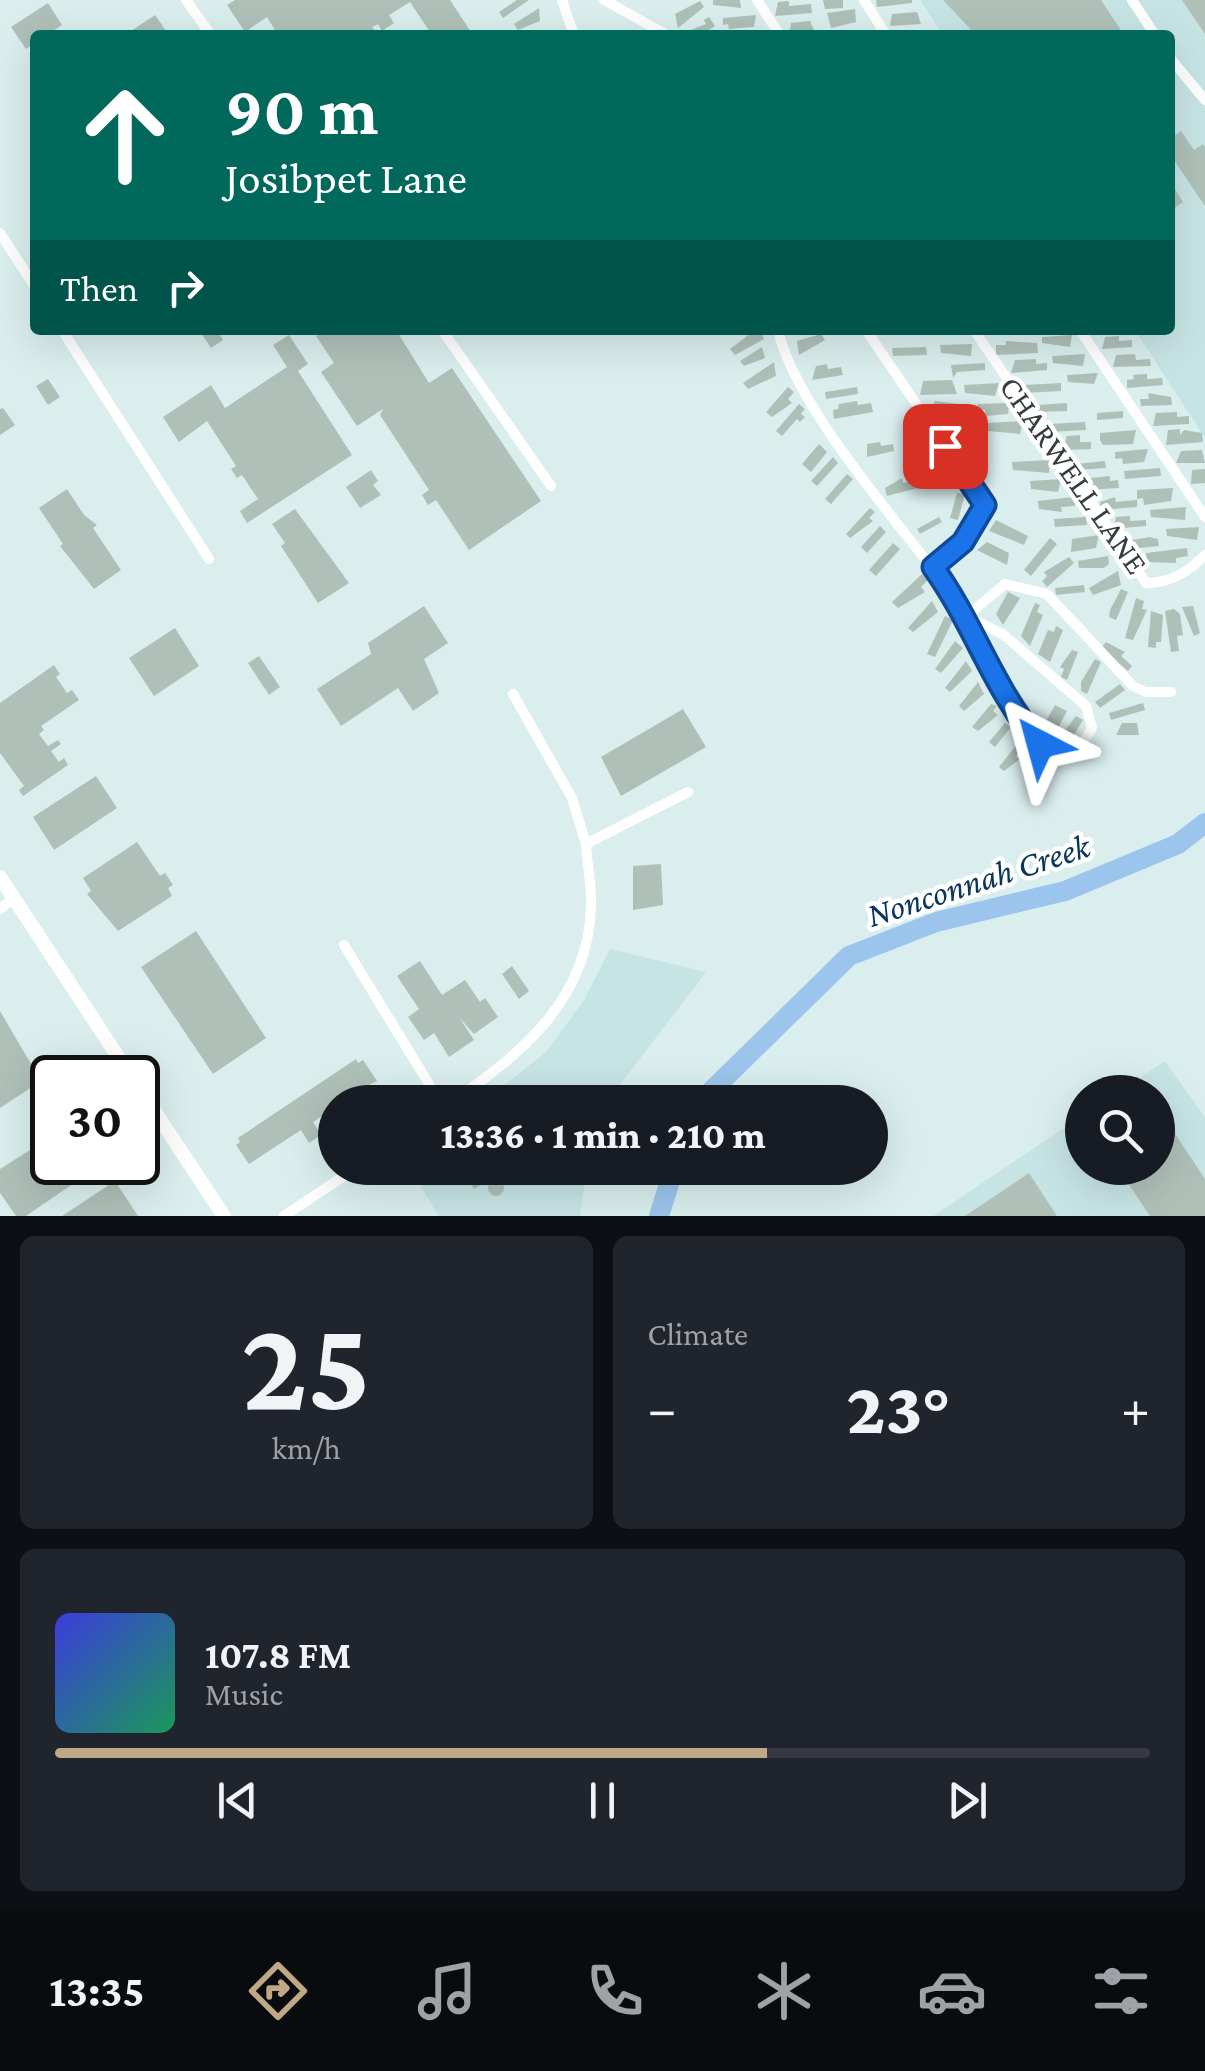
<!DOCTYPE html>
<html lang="en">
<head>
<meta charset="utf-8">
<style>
	:root { --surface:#171b24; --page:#20242c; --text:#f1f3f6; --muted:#9ea1a6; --line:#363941; --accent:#c0a887 }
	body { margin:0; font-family:"Crimson Pro",serif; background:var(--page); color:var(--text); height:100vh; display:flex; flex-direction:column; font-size:38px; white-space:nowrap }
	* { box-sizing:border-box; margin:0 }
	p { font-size:32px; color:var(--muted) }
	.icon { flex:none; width:55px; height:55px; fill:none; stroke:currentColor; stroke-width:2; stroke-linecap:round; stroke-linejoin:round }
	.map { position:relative; height:1216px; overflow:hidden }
	.side { display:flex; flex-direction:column; gap:20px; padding:20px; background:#0d0f14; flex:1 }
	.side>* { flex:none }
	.hud { position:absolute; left:30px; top:30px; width:1145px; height:305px; border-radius:10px; box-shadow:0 10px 40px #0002; background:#00695c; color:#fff; overflow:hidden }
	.buttons { position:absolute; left:1065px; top:1075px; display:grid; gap:20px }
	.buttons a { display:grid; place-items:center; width:110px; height:110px; border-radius:50%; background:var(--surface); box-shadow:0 10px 40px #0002; font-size:50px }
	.speed { position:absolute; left:30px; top:1055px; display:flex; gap:20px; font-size:50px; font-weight:700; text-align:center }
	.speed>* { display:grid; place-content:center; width:130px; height:130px; border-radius:50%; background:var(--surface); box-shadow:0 10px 40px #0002; line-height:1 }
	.speed .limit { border:5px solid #111; border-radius:15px; background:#fff; color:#111 }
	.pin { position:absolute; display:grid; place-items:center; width:85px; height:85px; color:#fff; margin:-42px; border-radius:20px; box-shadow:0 5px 15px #0006 }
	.me { position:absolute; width:110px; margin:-55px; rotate:321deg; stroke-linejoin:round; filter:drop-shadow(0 0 8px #0008) }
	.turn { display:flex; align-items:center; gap:35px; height:210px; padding:0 30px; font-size:45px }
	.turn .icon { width:130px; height:130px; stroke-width:2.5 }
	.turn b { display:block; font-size:70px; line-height:85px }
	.then { display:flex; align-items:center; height:95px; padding:0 30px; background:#0003; gap:20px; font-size:38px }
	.big { font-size:75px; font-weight:800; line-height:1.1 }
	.side .tile { flex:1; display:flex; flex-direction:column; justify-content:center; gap:15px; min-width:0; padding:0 35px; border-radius:15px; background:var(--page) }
	.side .dial { align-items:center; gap:0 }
	.dial b { font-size:130px; line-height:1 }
	.song { display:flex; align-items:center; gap:30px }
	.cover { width:120px; height:120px; border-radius:15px; background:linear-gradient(135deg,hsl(240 70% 55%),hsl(150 70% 35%)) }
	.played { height:10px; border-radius:5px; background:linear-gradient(90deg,var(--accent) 65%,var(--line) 65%) }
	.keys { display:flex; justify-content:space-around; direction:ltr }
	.heat { display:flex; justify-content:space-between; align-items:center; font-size:55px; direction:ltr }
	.side .tiles { flex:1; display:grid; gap:20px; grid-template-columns:1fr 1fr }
	.tile:last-child { grid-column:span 2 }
	.trip { position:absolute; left:318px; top:1085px; width:570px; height:100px; border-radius:50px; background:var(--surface); box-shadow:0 10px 40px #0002; font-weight:800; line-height:100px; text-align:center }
	.dock { display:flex; height:160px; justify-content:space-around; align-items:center; background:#090b0e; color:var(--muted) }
	.dock .icon { width:70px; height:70px }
	.dock .selected { color:var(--accent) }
	.dock b { font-size:45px; color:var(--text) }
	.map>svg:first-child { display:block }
	.built { fill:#c7e4e4 }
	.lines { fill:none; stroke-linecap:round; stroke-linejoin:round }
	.river { stroke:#9cc5ed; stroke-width:20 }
	.building { fill:#afc0b9 }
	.minor { stroke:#fff; stroke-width:10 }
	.secondary { stroke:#fff; stroke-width:14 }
	.route-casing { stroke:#114b97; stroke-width:25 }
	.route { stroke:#1a73e8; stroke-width:18 }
	.labels { text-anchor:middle; stroke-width:9; stroke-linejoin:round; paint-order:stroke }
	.street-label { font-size:32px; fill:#363e3e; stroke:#fff }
	.water-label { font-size:35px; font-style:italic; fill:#09365c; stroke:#fff }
</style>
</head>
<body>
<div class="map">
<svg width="1205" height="1216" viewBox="0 0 1205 1216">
	<rect width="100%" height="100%" fill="#daeeee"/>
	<path class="built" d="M 920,0 L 1205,0 L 1205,438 L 1135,330 L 1170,330 L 1170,35 L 943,35 Z
		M 610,949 L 706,972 L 607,1102 L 483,1102 L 546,1052 L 584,1000 Z
		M 1165,1061 L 1205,1117 L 1205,1216 L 933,1216 L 1082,1116 L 1082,1168 L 1158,1168 L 1158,1092 L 1118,1092 Z
		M 409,1168 L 587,1168 L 580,1216 L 439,1216 Z"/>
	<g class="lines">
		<path class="river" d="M 700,1102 L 849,956 L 936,922 L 1065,891 L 1178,844 L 1205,823
			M 659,1216 L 674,1168"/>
	</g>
	<path class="building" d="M 235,0 L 450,0 L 473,35 L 432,35 L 410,2 L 389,15 L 394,23 L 382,31 L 378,24 L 372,27 L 378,35 L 278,35 L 267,17 L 245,32 L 227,5 Z
		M 517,0 L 529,0 L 503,18 L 499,12 Z
		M 713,0 L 740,0 L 741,8 L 713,5 Z
		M 823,0 L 843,0 L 843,8 L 825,9 Z
		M 876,0 L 912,0 L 912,3 L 877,7 Z
		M 943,0 L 1101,0 L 1124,35 L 976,35 Z
		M 1182,0 L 1205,0 L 1205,34 Z
		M 700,1 L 704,7 L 678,28 L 675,14 Z
		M 789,1 L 789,6 L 811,4 L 812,13 L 775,16 L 778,2 Z
		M 48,3 L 62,25 L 47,35 L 35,35 L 35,43 L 26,49 L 11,27 Z
		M 539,8 L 540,21 L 518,30 L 514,24 Z
		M 855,9 L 856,22 L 831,28 L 827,13 Z
		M 917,12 L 921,24 L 890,26 L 892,14 Z
		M 155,15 L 169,35 L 125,35 Z
		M 756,15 L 754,27 L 729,29 L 728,24 L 723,25 L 723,18 Z
		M 709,17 L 715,26 L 701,35 L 691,35 L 688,31 L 706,24 L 704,20 Z
		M 810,21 L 815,32 L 789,35 L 791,23 Z
		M 1181,131 L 1194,150 L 1203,144 L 1205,147 L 1205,206 L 1170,154 L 1170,139 Z
		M 1170,181 L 1183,202 L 1170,211 Z
		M 199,330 L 224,330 L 219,333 L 223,340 L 211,348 Z
		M 325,330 L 396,330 L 429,383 L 452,368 L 541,501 L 469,550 L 436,500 L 428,505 L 422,495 L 429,490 L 380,415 L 383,409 L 357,426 L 321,372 L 334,363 L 316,336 Z
		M 755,330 L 767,330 L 762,334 L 764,339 L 735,355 L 730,349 Z
		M 821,334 L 825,340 L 799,355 L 797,341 Z
		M 289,335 L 308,364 L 298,371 L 352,455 L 247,523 L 240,511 L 258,499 L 242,475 L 237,478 L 231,469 L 236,466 L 207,421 L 179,442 L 163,417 L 211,385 L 225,408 L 287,367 L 273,345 Z
		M 1072,335 L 1070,347 L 1042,343 L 1042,337 Z
		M 1119,336 L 1119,341 L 1132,340 L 1132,347 L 1102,349 L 1105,337 Z
		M 1006,341 L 1037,343 L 1038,353 L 996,355 L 996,345 L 1006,345 Z
		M 972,344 L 971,356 L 941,353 L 940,345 Z
		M 762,347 L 765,358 L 744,366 L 740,361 Z
		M 926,347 L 927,355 L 893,356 L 892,348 Z
		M 1085,354 L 1083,366 L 1053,363 L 1052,356 Z
		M 1135,354 L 1136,360 L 1150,359 L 1151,366 L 1113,367 L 1116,355 Z
		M 1036,359 L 1036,364 L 1047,363 L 1047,370 L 1011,373 L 1015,360 Z
		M 774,362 L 776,376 L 748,389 L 743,383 Z
		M 985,363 L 985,370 L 957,372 L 953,378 L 951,365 Z
		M 827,364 L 828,369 L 841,367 L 843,375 L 812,380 L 816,366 Z
		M 1098,373 L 1094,384 L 1068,382 L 1067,375 Z
		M 1147,374 L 1147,379 L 1162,378 L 1163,385 L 1127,388 L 1127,380 L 1134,379 L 1133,375 Z
		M 48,379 L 60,397 L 48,405 L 36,386 Z
		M 952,380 L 957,394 L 920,395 L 923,381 Z
		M 999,383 L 995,396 L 965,393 L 964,385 Z
		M 1061,383 L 1061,391 L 1023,393 L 1023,385 Z
		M 788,387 L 794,392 L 788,399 L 792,403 L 772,417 L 766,412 Z
		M 857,387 L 858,394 L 826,399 L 825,392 Z
		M 1148,393 L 1171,397 L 1172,405 L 1141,406 L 1140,399 L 1149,399 Z
		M 857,401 L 858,405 L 871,403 L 873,412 L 834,419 L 833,410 L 838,409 L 839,404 Z
		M 935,401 L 966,405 L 966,413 L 930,413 Z
		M 1010,403 L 1008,414 L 986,416 L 985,410 L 977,409 L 977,404 Z
		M 1067,403 L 1067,411 L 1037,412 L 1037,405 Z
		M 799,404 L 805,409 L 801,414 L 805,417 L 800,422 L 797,419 L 782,436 L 776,431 Z
		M 3,408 L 15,425 L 0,435 L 0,409 Z
		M 1123,411 L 1123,418 L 1097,420 L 1097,413 Z
		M 1177,412 L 1177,417 L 1189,416 L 1189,424 L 1153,426 L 1156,413 Z
		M 1023,421 L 1020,434 L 988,431 L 987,423 Z
		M 1085,422 L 1086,430 L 1050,432 L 1050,424 Z
		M 1180,429 L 1180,435 L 1184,430 L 1202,433 L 1203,442 L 1166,445 L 1168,430 Z
		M 1136,430 L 1133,444 L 1103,445 L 1100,440 L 1100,433 Z
		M 1080,435 L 1080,442 L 1091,442 L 1091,449 L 1063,450 L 1067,436 Z
		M 880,442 L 881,446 L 893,444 L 894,451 L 867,457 L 867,444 Z
		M 819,444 L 827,452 L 811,472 L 802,464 Z
		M 1148,449 L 1144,462 L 1123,464 L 1122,458 L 1115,459 L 1115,452 Z
		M 1202,450 L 1205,463 L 1176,463 L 1181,451 Z
		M 833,457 L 838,463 L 817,486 L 811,481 Z
		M 1050,460 L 1049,473 L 1013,470 L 1012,462 Z
		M 1105,461 L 1106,468 L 1076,470 L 1075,464 Z
		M 1160,468 L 1161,476 L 1125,479 L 1124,471 Z
		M 1205,469 L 1205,483 L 1191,484 L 1192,470 Z
		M 371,470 L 378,481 L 373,485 L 381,495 L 360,508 L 346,487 Z
		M 847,474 L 853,479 L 831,504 L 825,499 Z
		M 1110,476 L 1110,481 L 1118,480 L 1119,488 L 1087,490 L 1090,478 Z
		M 902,478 L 903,483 L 916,480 L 918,488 L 887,496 L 885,488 Z
		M 1061,479 L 1058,492 L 1031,489 L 1030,481 Z
		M 1173,488 L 1171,501 L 1144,505 L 1143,498 L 1137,499 L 1137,490 Z
		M 67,489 L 84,515 L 97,525 L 93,528 L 121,570 L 94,589 L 60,546 L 63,544 L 39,508 Z
		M 957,493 L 965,494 L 958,520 L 950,518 Z
		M 1074,497 L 1075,506 L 1061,507 L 1062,512 L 1039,509 L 1038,501 Z
		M 1115,497 L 1116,502 L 1137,500 L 1137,507 L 1101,510 L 1100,502 Z
		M 1186,507 L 1185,520 L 1151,517 L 1150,510 Z
		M 870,508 L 875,512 L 869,518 L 873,521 L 850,538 L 846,534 Z
		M 295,509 L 349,583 L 318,603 L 281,546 L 285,543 L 272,524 Z
		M 1130,516 L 1130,521 L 1146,520 L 1146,526 L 1113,529 L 1116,517 Z
		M 939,517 L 942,522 L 920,534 L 917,529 Z
		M 1086,517 L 1087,525 L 1055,527 L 1054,519 Z
		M 996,520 L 1028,536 L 1024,545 L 989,531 Z
		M 880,526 L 886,532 L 867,553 L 861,547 Z
		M 1199,527 L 1197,540 L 1167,536 L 1166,529 Z
		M 1099,535 L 1096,548 L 1071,552 L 1072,539 Z
		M 1150,537 L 1158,539 L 1159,546 L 1128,549 L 1132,540 Z
		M 1050,538 L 1057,544 L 1031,576 L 1024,570 Z
		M 987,542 L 1009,553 L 1007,565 L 977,550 Z
		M 893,543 L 900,549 L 876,576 L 869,570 Z
		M 1187,548 L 1188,556 L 1176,558 L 1176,563 L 1147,562 L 1146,553 Z
		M 1108,556 L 1109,564 L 1104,568 L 1079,568 L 1078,561 Z
		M 1069,557 L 1074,563 L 1047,587 L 1042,581 L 1047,576 L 1044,572 Z
		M 1118,571 L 1121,585 L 1093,595 L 1089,588 Z
		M 922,574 L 928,580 L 921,587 L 925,592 L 898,608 L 892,602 Z
		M 1084,585 L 1085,592 L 1056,595 L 1055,588 Z
		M 1121,589 L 1128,592 L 1116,620 L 1109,617 L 1110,610 Z
		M 1008,592 L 1020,598 L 1003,625 L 996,614 Z
		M 1136,598 L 1144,601 L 1142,609 L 1147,610 L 1133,640 L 1125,638 Z
		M 932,601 L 938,612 L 913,632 L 908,628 Z
		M 1035,603 L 1040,605 L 1037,612 L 1043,615 L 1030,646 L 1021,636 Z
		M 424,606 L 448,643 L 424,659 L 439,693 L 413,711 L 398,688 L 341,726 L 317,689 L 371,654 L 368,643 Z
		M 1193,606 L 1200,633 L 1194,636 L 1182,607 Z
		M 1174,609 L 1180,614 L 1183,635 L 1177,636 L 1179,651 L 1171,652 L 1165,611 Z
		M 1151,611 L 1163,615 L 1161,642 L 1156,642 L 1156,648 L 1148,647 Z
		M 945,616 L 953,620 L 935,657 L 927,654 Z
		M 1056,626 L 1063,630 L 1050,662 L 1038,654 L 1048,630 L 1054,632 Z
		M 175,628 L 199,666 L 154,696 L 129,658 Z
		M 955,641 L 963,648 L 941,673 L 935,669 Z
		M 1106,642 L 1125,652 L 1121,656 L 1132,666 L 1128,671 L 1101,648 Z
		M 1072,650 L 1078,652 L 1067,680 L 1061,677 L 1064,669 L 1060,667 Z
		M 259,656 L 280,687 L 269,695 L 248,663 Z
		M 1095,659 L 1101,662 L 1087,694 L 1081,691 L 1081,682 Z
		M 966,661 L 972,671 L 950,692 L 945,688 Z
		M 54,665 L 60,674 L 56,677 L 67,693 L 72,690 L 79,700 L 41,726 L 44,730 L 39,734 L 48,746 L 58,740 L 61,744 L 51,751 L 59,762 L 64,758 L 68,765 L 23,796 L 19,790 L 24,786 L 0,753 L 0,703 Z
		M 978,682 L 984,694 L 964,711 L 959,706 Z
		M 1120,684 L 1125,690 L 1100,708 L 1095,702 Z
		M 1143,703 L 1145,710 L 1111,720 L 1109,713 Z
		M 991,704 L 997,706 L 993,711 L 998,715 L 978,731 L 972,727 Z
		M 1055,705 L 1067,711 L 1051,741 L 1039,734 Z
		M 683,709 L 706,747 L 621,796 L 601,757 Z
		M 1076,716 L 1083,720 L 1064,752 L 1057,741 Z
		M 1005,723 L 1011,727 L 995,747 L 989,742 Z
		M 1122,723 L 1137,723 L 1139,735 L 1116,735 Z
		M 1018,743 L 1023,747 L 1016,756 L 1020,759 L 1004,771 L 999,767 Z
		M 96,776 L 117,808 L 54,850 L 33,817 Z
		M 137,842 L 160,876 L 165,873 L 173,885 L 168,888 L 172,896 L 118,931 L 87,894 L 91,891 L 83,878 Z
		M 661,864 L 663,905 L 633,910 L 633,866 Z
		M 196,931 L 266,1038 L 213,1074 L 141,967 Z
		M 420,961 L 442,995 L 465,980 L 480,1002 L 485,998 L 498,1017 L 474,1034 L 459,1017 L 474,1040 L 449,1057 L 434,1033 L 424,1040 L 408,1017 L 419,1009 L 397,976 Z
		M 512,966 L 529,991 L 519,999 L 502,974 Z
		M 0,1011 L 41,1081 L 0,1108 Z
		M 356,1059 L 358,1063 L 363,1060 L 377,1081 L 335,1102 L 335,1107 L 313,1122 L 321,1135 L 309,1143 L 301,1130 L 249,1164 L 236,1145 L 240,1142 L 238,1138 Z
		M 1158,1108 L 1205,1179 L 1205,1216 L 1150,1216 L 1118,1168 L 1158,1168 Z
		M 52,1136 L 52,1162 L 105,1162 L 26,1216 L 16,1216 L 0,1193 L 0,1169 Z
		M 459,1168 L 499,1168 L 493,1171 L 497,1176 L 474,1189 Z
		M 1029,1173 L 1057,1216 L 965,1216 Z
		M488 1188a8 8 0 1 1 16 0a8 8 0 1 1-16 0Z
		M 115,1181 L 138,1216 L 62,1216 Z"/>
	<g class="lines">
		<path class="minor" d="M 186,0 L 211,35
			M 562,0 L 574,35
			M 604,0 L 667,35
			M 757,0 L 780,35
			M 864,0 L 886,35
			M 1132,0 L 1155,35
			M 1170,58 L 1205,100
			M 0,233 L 35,287
			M 62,330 L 209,559
			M 442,330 L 551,486
			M 778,330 C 797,413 912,537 964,610 L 967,616 L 1004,635 L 1086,706 L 1092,728 L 1078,751 L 1052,756 C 1014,716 977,666 964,610
			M 866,330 L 985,505 L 963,542 L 933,567
			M 974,330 L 1146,583 C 1171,583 1188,572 1205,555
			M 1080,330 L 1205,517
			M 967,616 L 1005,584 L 1047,594 L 1133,686 L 1146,692 L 1171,692
			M 513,694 L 572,798 L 586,844
			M 0,909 L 14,898
			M 344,945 L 440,1102
			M 452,1102 C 522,1053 588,1000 591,907 C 592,886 587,865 586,844 L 688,792
			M 284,1216 L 356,1168"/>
		<path class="secondary" d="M 0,877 L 132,1078
			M 138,1086 L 224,1216"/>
	</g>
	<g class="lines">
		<g class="route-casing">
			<path id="route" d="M 945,446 L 985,505 L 963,542 L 933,567 C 974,624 993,689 1040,744"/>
		</g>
		<use href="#route" class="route"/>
	</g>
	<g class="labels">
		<g class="street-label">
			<text transform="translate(1074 475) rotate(55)" y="11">CHARWELL LANE</text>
		</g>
		<g class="water-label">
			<text transform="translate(978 880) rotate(-18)" y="12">Nonconnah Creek</text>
		</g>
	</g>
</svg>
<div class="buttons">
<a><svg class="icon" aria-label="search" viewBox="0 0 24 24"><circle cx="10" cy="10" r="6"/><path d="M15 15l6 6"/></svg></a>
</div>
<div class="speed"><div class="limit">30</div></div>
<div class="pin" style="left:945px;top:446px;background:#d93025"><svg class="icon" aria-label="arrive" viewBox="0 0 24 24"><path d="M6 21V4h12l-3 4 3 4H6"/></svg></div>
<svg class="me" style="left:1040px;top:744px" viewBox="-20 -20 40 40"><path d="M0-17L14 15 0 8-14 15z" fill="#1a73e8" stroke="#fff" stroke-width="4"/></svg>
<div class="trip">13:36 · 1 min · 210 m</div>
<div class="hud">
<div class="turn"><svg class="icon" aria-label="ahead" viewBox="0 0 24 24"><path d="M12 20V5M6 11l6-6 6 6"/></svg><div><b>90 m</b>Josibpet Lane</div></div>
<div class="then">Then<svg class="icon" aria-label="right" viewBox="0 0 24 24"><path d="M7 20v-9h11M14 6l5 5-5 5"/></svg></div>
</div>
</div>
<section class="side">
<div class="tiles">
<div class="tile dial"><b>25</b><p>km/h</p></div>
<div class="tile"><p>Climate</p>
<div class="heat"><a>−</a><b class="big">23°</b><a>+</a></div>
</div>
<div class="tile">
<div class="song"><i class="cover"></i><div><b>107.8 FM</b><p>Music</p></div></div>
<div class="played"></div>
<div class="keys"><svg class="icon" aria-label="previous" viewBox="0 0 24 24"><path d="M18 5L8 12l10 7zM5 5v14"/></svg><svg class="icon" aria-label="pause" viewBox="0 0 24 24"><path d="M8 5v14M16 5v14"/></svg><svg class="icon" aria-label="next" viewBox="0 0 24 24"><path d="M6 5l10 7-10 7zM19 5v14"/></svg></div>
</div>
</div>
</section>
<nav class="dock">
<b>13:35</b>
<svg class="icon selected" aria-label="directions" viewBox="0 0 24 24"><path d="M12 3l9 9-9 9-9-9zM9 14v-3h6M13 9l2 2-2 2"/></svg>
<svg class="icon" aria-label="music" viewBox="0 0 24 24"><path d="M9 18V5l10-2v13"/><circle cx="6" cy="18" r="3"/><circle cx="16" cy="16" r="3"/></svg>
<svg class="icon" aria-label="phone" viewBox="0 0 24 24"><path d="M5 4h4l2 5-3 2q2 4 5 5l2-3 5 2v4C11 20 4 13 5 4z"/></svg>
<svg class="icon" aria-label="climate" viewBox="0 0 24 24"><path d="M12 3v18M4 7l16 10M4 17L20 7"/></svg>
<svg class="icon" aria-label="car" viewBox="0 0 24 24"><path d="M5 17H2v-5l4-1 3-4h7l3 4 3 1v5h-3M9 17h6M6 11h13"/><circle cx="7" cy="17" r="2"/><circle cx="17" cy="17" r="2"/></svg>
<svg class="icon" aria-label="filters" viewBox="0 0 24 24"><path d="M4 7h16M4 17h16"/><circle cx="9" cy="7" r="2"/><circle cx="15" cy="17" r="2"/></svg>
</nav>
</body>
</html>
